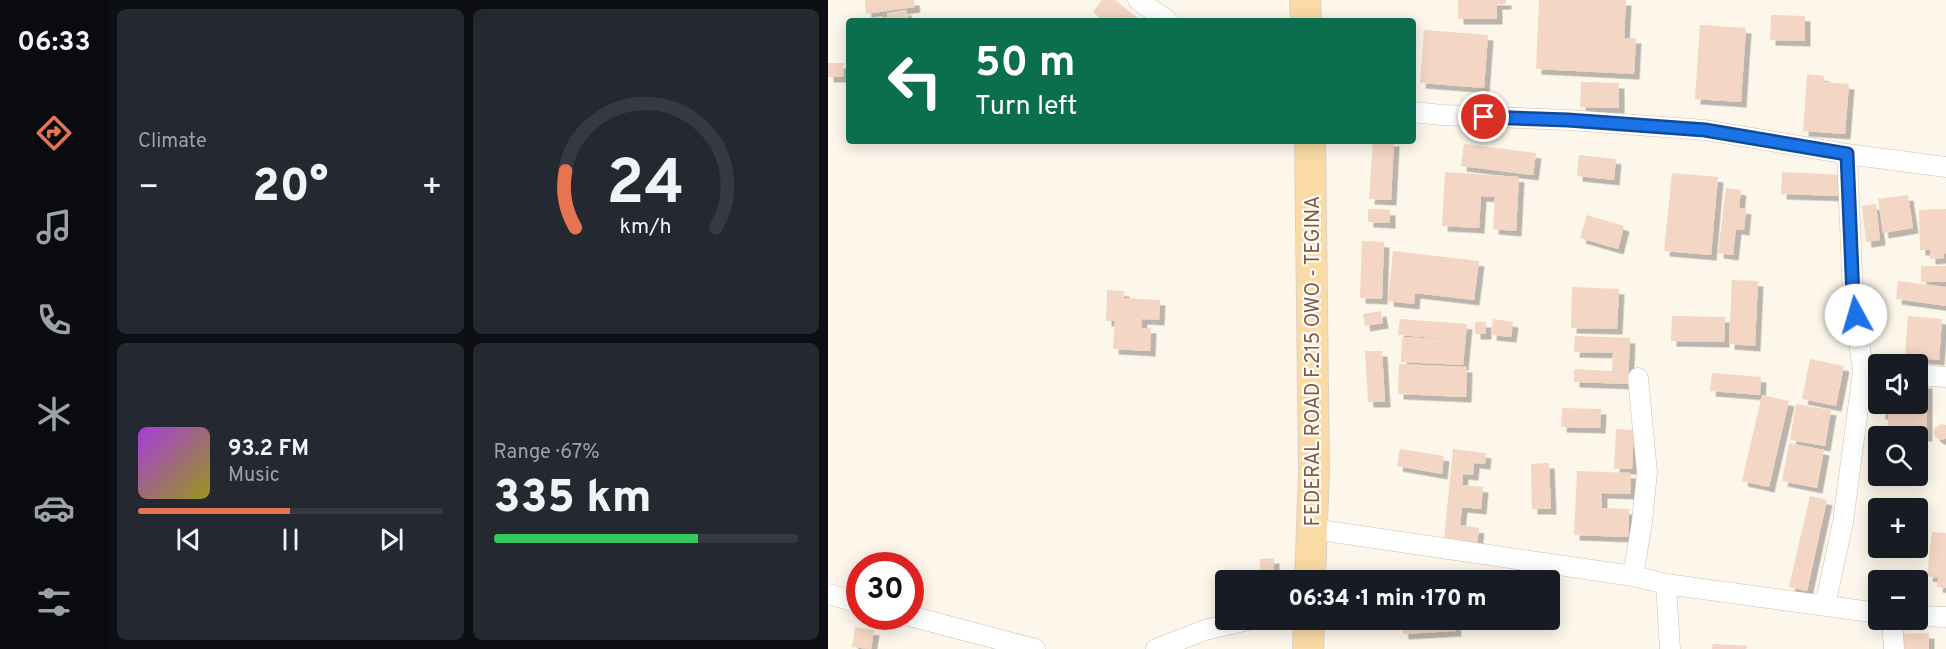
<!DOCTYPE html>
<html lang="en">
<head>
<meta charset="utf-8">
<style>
	:root { --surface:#171b24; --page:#242831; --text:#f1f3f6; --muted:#9ea1a6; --line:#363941; --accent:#e67351 }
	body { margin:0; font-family:Overpass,sans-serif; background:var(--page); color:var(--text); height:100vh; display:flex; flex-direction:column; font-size:22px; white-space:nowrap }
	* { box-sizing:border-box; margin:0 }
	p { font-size:20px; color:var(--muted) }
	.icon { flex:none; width:33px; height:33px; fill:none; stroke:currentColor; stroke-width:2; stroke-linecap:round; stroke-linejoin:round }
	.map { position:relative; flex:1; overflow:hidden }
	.drawer { display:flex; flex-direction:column; gap:9px; padding:9px; background:#0d0f14; width:720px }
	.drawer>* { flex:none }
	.hud { position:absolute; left:18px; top:18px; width:570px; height:126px; border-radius:6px; box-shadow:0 3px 15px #0003; background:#0b6e4f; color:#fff; overflow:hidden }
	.tools { position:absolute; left:1040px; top:354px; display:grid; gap:12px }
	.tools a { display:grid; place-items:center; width:60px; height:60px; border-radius:6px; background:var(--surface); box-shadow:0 3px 15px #0003; font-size:30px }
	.speed { position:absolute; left:18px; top:552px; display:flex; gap:12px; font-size:30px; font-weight:700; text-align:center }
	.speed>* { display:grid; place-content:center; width:78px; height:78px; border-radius:50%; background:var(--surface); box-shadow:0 3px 15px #0003; line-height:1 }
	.speed .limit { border:9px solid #d22; background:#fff; color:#111 }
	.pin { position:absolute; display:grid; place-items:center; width:51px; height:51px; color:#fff; margin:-26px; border:3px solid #fff; border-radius:50%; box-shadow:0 2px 6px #0007 }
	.me { position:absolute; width:66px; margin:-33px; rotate:354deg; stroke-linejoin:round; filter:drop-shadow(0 0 4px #0008) }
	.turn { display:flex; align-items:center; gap:21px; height:126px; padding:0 30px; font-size:27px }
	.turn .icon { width:78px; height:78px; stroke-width:2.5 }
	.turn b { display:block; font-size:42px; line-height:51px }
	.big { font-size:45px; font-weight:800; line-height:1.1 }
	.drawer .widget { flex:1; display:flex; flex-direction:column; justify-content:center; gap:9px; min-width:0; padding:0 21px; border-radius:9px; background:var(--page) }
	.drawer .dial { align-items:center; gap:0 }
	.dial svg { height:156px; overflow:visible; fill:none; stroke:var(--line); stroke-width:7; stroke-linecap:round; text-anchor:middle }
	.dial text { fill:var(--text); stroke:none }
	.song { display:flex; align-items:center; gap:18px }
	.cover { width:72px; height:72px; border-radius:9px; background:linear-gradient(135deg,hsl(280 70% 55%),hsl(60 70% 35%)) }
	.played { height:6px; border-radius:3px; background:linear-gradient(90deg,var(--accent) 50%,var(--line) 50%) }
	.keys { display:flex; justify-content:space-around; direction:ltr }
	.heat { display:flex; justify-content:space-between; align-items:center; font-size:33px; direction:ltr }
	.charge { height:9px; border-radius:4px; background:linear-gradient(90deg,#34c759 67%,var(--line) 0) }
	.drawer .tiles { flex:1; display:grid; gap:9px; grid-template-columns:repeat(2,1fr) }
	.trip { position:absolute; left:387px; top:570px; width:345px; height:60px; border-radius:6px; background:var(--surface); box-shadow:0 3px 15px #0003; font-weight:800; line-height:60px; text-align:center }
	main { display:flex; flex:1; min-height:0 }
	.tabs { display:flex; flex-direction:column; width:108px; justify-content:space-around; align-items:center; background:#090b0e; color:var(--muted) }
	.tabs .icon { width:42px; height:42px }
	.tabs .active { color:var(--accent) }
	.tabs b { font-size:27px; color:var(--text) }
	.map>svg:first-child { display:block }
	.building { fill:#f3d6c3; filter:url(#shadow) }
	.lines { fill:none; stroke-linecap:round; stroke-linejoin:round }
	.minor-casing { stroke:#d0beb0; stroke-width:21 }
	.primary-casing { stroke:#d9d2cd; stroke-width:32 }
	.minor { stroke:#fff; stroke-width:20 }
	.primary { stroke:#fadba5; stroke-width:30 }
	.route-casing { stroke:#114b97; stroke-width:15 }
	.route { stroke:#1a73e8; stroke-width:10 }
	.labels { text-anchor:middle; stroke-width:4.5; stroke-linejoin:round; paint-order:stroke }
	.street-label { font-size:20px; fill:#795d4d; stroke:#fffaf2 }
</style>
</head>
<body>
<main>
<nav class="tabs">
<b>06:33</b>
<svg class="icon active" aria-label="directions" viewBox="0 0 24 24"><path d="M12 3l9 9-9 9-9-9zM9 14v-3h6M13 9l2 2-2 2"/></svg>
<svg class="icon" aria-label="music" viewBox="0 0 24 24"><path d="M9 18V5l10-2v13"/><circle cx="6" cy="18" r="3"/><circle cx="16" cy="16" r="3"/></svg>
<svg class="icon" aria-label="phone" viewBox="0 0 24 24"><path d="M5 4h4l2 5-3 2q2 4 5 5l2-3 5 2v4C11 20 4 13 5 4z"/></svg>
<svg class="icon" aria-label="climate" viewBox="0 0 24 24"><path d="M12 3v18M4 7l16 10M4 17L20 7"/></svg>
<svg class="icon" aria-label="car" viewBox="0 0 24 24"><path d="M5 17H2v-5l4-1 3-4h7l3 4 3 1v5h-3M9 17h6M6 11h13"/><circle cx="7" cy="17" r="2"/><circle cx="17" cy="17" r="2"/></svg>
<svg class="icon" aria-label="filters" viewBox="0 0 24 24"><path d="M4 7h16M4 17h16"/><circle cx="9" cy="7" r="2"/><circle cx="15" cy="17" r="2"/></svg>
</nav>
<section class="drawer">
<div class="tiles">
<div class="widget"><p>Climate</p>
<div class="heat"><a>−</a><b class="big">20°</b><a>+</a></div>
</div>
<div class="widget dial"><svg viewBox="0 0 100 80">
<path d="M14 69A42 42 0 1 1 86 69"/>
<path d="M14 69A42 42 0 0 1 9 40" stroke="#e67351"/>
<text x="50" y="56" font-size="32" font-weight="700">24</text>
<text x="50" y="72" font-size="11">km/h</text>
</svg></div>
<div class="widget">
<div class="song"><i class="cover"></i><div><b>93.2 FM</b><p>Music</p></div></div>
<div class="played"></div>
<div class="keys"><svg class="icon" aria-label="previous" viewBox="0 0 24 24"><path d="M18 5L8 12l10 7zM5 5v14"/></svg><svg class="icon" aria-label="pause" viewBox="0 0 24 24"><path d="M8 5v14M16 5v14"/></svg><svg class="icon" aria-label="next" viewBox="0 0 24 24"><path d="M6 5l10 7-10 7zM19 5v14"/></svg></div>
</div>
<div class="widget"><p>Range · 67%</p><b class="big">335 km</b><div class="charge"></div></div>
</div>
</section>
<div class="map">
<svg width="1118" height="649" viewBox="0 0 1118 649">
	<defs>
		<filter id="shadow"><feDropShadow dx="5.5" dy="5.5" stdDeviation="0" flood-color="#0004"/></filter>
	</defs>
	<rect width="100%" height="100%" fill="#fdf6eb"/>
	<path class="building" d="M 37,0 L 86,0 L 87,7 L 38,14 Z
		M 274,0 L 287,0 L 311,19 L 310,21 L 276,21 L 265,12 Z
		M 630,0 L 678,0 L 678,4 L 669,4 L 669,19 L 630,19 Z
		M 711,0 L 798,0 L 796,38 L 808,38 L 806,74 L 708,69 Z
		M 78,10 L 80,21 L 60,21 L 59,13 Z
		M 943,15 L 977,16 L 977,41 L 942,40 Z
		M 54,16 L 55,21 L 30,21 L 30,20 Z
		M 872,25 L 918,28 L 913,102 L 867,99 Z
		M 596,30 L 660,35 L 656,88 L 592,83 Z
		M 0,63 L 16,63 L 15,77 L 0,77 Z
		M 979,74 L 996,76 L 996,82 L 1021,84 L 1017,134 L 975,131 Z
		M 753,82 L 791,83 L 791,108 L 752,107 Z
		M 545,141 L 566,141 L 563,200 L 541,199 Z
		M 636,144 L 708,153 L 705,175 L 633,166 Z
		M 751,155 L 788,159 L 786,180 L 749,176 Z
		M 617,172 L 691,177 L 688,231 L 665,229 L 667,197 L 653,196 L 651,228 L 614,226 Z
		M 954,172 L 1014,175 L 1013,196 L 953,194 Z
		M 844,173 L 890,177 L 883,255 L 836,251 Z
		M 898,188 L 913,190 L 911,208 L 918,209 L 916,230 L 908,229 L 905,255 L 890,253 Z
		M 1080,195 L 1085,228 L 1055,233 L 1050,199 Z
		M 1048,204 L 1052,240 L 1038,242 L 1034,206 Z
		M 540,209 L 562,210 L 562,223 L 540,222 Z
		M 1118,209 L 1118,253 L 1115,254 L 1116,258 L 1102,259 L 1102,250 L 1092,250 L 1091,210 Z
		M 759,215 L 796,226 L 790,249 L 752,238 Z
		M 534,241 L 556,242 L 554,299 L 532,298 Z
		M 565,251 L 651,261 L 646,300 L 587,293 L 586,304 L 560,301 Z
		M 1093,266 L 1118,266 L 1118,282 L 1093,282 Z
		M 904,280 L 930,281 L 927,346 L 901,344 Z
		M 1070,281 L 1118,287 L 1118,306 L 1068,299 Z
		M 744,287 L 791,289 L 789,329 L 743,328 Z
		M 279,290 L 296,291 L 296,298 L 332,300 L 331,320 L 314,319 L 313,328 L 323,328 L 322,351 L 285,349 L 287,321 L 278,321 Z
		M 553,311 L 555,323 L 537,326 L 535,314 Z
		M 844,316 L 897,317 L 896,342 L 843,341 Z
		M 1080,316 L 1114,319 L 1111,360 L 1077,357 Z
		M 572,319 L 639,324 L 635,365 L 573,362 L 574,337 L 632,340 L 570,335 Z
		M 665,319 L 685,322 L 683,337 L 663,335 Z
		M 647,322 L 658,322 L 658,334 L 647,334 Z
		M 747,336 L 802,338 L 800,384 L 746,382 L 746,369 L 784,371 L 785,353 L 746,352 Z
		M 537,351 L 554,351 L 557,402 L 540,402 Z
		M 982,359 L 1016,366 L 1008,406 L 974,399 Z
		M 571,364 L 639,367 L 638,397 L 570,394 Z
		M 884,373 L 933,377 L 932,395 L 882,391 Z
		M 1089,382 L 1099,383 L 1099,436 L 1060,436 L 1060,414 L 1052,414 L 1053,404 L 1089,404 Z
		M 934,395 L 961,401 L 941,487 L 914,481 Z
		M 968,404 L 1003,410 L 997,446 L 962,440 Z
		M 734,408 L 773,409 L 772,428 L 733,427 Z
		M 1113,424 L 1118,425 L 1118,438 L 1114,440 L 1109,438 L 1106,435 L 1106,429 Z
		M 788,429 L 806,430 L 804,469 L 786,469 Z
		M 961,443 L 996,450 L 989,488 L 954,481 Z
		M 572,449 L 616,456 L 614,474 L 569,466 Z
		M 625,449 L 658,453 L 657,464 L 646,463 L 645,475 L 635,474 L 634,485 L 655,487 L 653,509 L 634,507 L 632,525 L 651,528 L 649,543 L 616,539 Z
		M 721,463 L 723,509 L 704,509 L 703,464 Z
		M 749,471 L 803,473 L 802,494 L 774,493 L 774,508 L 801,509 L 800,537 L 746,535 Z
		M 982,496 L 999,500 L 979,591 L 961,587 Z
		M 1104,532 L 1118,533 L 1118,588 L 1109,587 L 1110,578 L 1099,576 Z
		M 446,558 L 446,575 L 432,576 L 432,559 Z
		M 623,575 L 624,580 L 569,580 L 569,579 Z
		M 574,620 L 627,620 L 628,631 L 575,634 Z
		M 27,627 L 46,630 L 43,649 L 24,647 Z
		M 1101,633 L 1101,649 L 1075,649 L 1075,634 Z
		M 885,644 L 919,646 L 918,649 L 884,649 Z"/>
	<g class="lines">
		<g class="minor-casing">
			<path id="minor" d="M 310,0 L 340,21
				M 585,112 L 614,115 L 740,120 L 877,130 L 1019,154 L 1118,167
				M 1089,375 L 1118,377
				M 485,529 L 805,576 L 838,584 L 1050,613
				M 805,576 L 814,522 L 819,472 L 810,378
				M 838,584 L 842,649
				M 0,594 L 32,603
				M 997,606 L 1015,522 L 1035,371 L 1025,296 L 1019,154
				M 82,616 L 207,649
				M 1089,616 L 1118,617
				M 1064,620 L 1066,649
				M 328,649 L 377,630 L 420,620"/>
		</g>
		<g class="primary-casing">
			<path id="primary" d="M 477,0 L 478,21
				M 482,141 L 486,471 L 482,580
				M 480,649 L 481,620"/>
		</g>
		<use href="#minor" class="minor"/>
		<use href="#primary" class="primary"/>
	</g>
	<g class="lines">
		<g class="route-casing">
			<path id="route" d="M 656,117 L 740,120 L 877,130 L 1019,154 L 1025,297 L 1028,315"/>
		</g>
		<use href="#route" class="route"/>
	</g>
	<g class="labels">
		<g class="street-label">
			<text transform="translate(484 361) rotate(-90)" y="7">FEDERAL ROAD F.215 OWO - TEGINA</text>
		</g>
	</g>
</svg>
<div class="tools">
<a><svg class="icon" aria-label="sound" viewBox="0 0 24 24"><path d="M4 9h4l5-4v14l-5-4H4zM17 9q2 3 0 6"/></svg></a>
<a><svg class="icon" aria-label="search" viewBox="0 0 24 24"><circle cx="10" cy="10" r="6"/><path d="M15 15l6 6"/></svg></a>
<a>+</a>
<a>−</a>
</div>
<div class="speed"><div class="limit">30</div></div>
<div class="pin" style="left:656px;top:117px;background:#d93025"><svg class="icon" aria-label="arrive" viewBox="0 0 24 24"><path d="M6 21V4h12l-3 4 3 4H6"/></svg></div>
<svg class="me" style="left:1028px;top:315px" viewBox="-20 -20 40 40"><circle r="19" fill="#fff"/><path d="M0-13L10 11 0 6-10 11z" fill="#1a73e8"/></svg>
<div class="trip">06:34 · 1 min · 170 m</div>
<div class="hud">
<div class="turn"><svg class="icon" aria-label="left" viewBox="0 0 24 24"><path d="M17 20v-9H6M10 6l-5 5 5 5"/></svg><div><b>50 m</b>Turn left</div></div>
</div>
</div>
</main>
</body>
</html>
